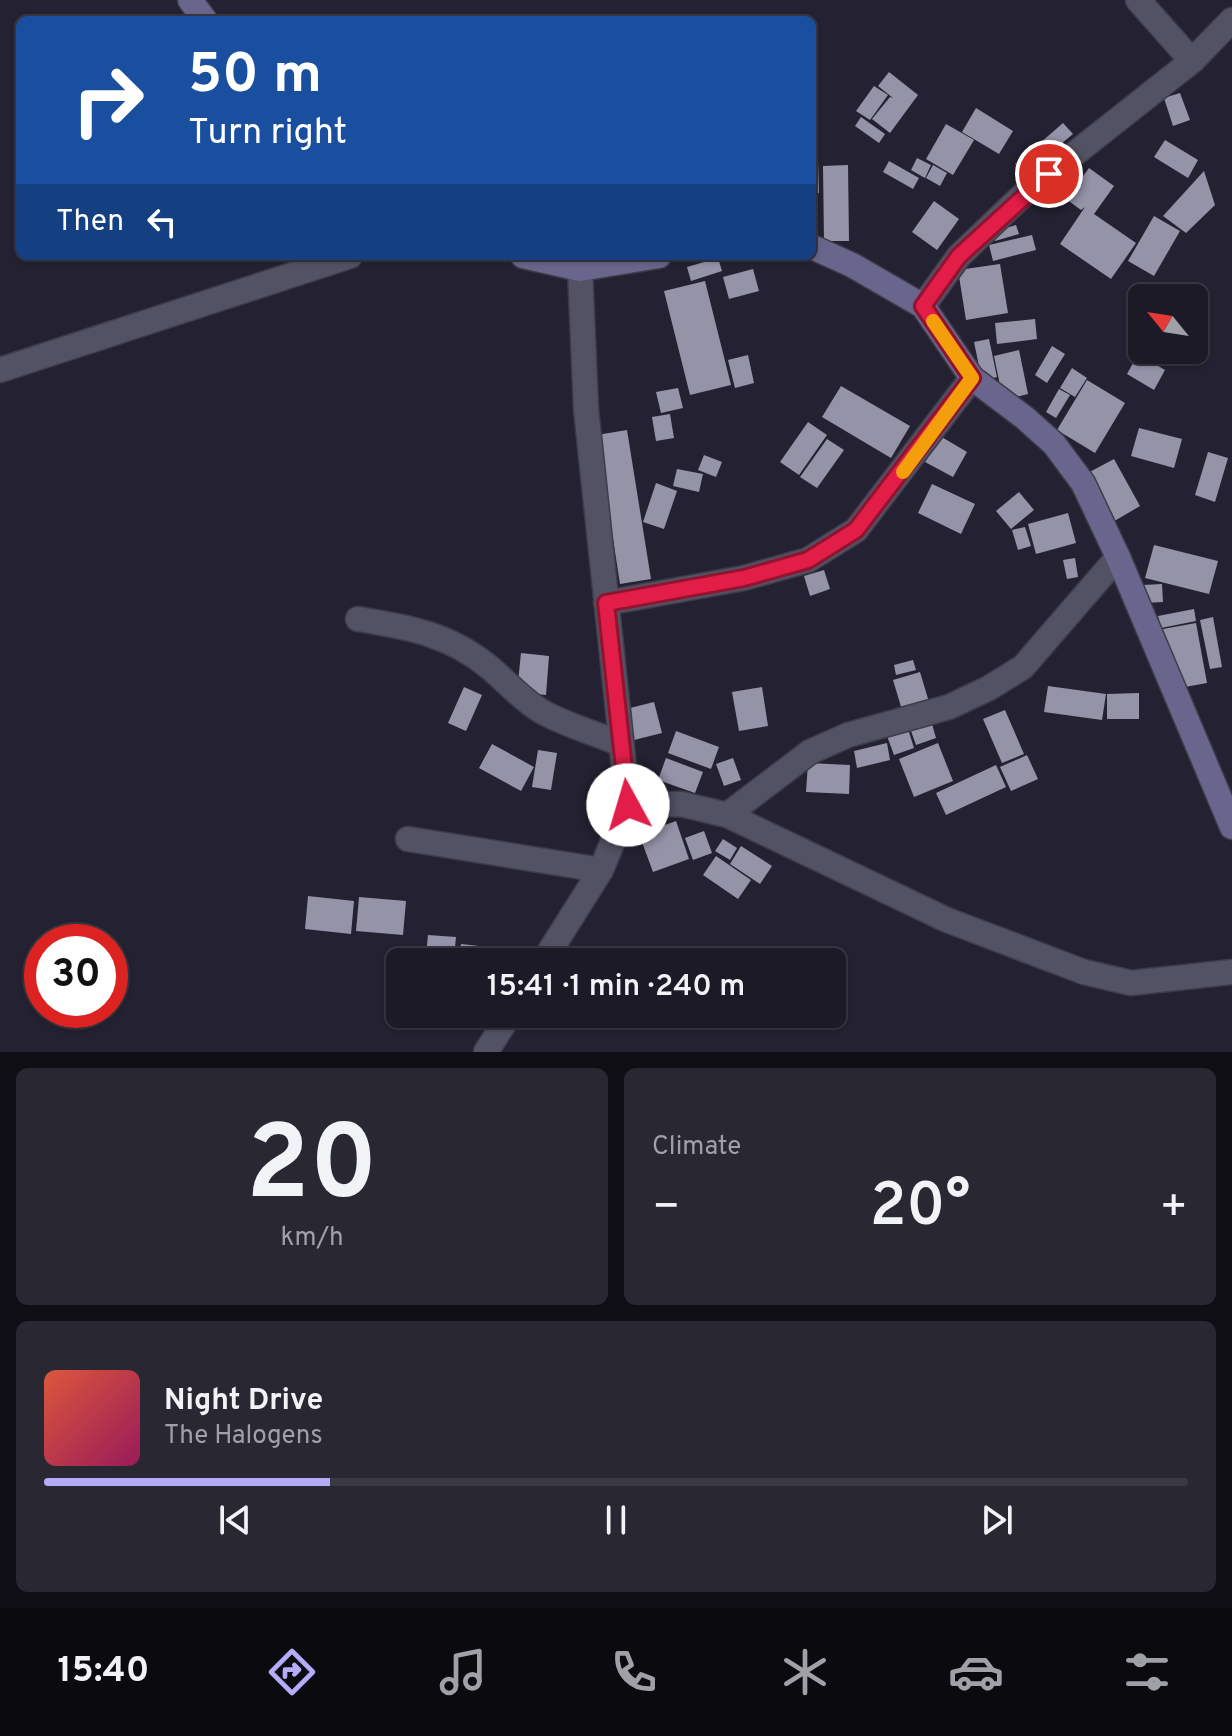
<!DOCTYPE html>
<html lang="en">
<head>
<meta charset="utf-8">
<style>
	:root { --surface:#1b1a26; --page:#282732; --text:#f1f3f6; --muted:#a0a1a7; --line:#393843; --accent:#b4acf9 }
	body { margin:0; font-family:Overpass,sans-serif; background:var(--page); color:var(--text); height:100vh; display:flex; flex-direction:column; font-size:30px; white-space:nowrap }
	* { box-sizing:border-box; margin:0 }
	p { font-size:26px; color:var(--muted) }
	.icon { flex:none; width:44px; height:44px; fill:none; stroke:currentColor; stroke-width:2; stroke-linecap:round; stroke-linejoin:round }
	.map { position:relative; height:1052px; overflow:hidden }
	.sheet { display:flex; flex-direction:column; gap:16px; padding:16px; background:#0f0e15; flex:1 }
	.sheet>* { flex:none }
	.hud { position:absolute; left:16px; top:16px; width:800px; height:244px; border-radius:12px; box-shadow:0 2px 6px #0004,0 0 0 2px var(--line); background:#1a4fa0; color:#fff; overflow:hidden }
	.needle { width:52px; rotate:300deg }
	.tools { position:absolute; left:1128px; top:284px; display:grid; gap:16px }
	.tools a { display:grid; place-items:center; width:80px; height:80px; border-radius:12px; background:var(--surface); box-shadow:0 2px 6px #0004,0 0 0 2px var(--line); font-size:40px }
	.speed { position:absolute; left:24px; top:924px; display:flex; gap:16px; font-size:40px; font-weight:700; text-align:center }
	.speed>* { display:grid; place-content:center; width:104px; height:104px; border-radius:50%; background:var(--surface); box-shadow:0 2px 6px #0004,0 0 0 2px var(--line); line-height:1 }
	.speed .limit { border:12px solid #d22; background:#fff; color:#111 }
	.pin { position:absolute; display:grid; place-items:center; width:68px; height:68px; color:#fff; margin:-34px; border:4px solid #fff; border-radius:50%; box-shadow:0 2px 8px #0007 }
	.me { position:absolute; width:88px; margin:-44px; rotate:354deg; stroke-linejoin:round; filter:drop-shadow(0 0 6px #0008) }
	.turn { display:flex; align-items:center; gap:28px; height:168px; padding:0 40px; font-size:36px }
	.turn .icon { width:104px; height:104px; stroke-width:2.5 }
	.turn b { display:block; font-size:56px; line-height:68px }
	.then { display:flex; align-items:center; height:76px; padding:0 40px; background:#0003; gap:16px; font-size:30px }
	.big { font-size:60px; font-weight:600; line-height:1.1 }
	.sheet .tile { flex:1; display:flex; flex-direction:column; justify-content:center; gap:12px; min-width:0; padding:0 28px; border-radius:12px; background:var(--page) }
	.sheet .dial { align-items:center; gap:0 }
	.dial b { font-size:104px; line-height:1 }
	.song { display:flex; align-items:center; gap:24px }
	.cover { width:96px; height:96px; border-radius:12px; background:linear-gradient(135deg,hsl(10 70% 55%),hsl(330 70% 35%)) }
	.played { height:8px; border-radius:4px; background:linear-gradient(90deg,var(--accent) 25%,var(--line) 25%) }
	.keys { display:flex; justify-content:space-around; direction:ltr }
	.heat { display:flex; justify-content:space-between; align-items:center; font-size:44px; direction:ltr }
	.sheet .tiles { flex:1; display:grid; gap:16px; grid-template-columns:1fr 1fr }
	.tile:last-child { grid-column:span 2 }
	.trip { position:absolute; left:386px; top:948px; width:460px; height:80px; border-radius:12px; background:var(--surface); box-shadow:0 2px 6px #0004,0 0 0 2px var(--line); font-weight:600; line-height:80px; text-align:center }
	.tabs { display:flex; height:128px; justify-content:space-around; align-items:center; background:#0b0a0f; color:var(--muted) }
	.tabs .icon { width:56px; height:56px }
	.tabs .on { color:var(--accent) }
	.tabs b { font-size:36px; color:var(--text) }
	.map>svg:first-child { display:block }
	.building { fill:#9593a8 }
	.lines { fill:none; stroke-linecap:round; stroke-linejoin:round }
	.street-casing { stroke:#3d3c49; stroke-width:27 }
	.secondary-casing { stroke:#3d3c49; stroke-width:27 }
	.street { stroke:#535264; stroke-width:24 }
	.secondary { stroke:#69658c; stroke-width:24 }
	.route-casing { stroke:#92132f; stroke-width:20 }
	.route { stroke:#e11d48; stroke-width:14 }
	.slow { stroke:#f59e0b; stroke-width:14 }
</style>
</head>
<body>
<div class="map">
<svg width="1232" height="1052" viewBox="0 0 1232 1052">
	<rect width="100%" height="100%" fill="#242232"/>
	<path class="building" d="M 889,72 L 918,95 L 890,133 L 872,119 L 890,97 L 893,98 L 878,86 Z
		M 874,86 L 888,95 L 870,120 L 856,111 Z
		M 1180,93 L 1190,120 L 1173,126 L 1164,98 Z
		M 976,108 L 1013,131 L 999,154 L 962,132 Z
		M 861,117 L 885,134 L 879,143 L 855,126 Z
		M 1063,123 L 1073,134 L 1049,154 L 1040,143 Z
		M 946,124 L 974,140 L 953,175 L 926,159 Z
		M 1165,140 L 1198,160 L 1188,178 L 1154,157 Z
		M 1037,145 L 1047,155 L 1024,175 L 1015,164 Z
		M 917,158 L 931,165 L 925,178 L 911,170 Z
		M 812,160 L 818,160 L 819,193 L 812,193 Z
		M 889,161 L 919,178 L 913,189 L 883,172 Z
		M 848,165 L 849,241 L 824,241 L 823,166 Z
		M 933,165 L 947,173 L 940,186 L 926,178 Z
		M 1089,168 L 1114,186 L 1094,214 L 1136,243 L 1111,279 L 1060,244 L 1085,207 L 1081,210 L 1066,199 Z
		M 1204,171 L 1215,205 L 1186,233 L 1163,216 Z
		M 934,201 L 959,219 L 937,250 L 912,232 Z
		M 1154,216 L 1180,231 L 1154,276 L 1128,261 Z
		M 1016,225 L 1019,234 L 995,241 L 993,232 Z
		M 1032,235 L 1036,250 L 993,261 L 989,245 Z
		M 718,258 L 722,271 L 691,281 L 687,267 Z
		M 1000,264 L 1008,313 L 966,320 L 958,270 Z
		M 753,269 L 759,291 L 729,299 L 723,277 Z
		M 705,281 L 731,385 L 690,395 L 664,291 Z
		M 1035,319 L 1037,339 L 997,344 L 995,323 Z
		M 989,339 L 997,377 L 982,381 L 974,342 Z
		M 1052,346 L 1065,354 L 1047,383 L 1035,375 Z
		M 1019,350 L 1028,394 L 1003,400 L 994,356 Z
		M 1138,354 L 1165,370 L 1154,390 L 1127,374 Z
		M 748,355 L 754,383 L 735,388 L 728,360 Z
		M 1072,368 L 1087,378 L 1075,397 L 1060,388 Z
		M 1087,380 L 1125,403 L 1095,453 L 1057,430 Z
		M 841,386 L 910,426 L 891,458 L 822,417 Z
		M 678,388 L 683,408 L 661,413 L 656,392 Z
		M 1059,389 L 1070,395 L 1056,418 L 1046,412 Z
		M 670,414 L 674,438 L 656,441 L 652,417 Z
		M 808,422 L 827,435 L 799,475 L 780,462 Z
		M 1139,428 L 1182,439 L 1174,468 L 1131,456 Z
		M 627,430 L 651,579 L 620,584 L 597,435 Z
		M 940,436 L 967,452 L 953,477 L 925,462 Z
		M 827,439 L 844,450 L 817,488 L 800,477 Z
		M 1208,452 L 1228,458 L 1215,502 L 1195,495 Z
		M 704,455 L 722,462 L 716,477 L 698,470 Z
		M 1114,459 L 1140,506 L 1111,523 L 1084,475 Z
		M 677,469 L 703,474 L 699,492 L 673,486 Z
		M 656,483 L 677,491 L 664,529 L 643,522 Z
		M 932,484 L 975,504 L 961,534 L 918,513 Z
		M 1019,492 L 1034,510 L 1011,529 L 996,511 Z
		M 1068,513 L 1076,543 L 1036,554 L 1028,524 Z
		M 1025,527 L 1031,546 L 1018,550 L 1012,530 Z
		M 1154,545 L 1218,561 L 1209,594 L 1145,578 Z
		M 1075,558 L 1078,577 L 1067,579 L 1063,560 Z
		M 824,570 L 830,589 L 810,596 L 804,576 Z
		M 1162,584 L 1163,602 L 1144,603 L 1143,585 Z
		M 1194,609 L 1196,621 L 1161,628 L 1158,616 Z
		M 1213,617 L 1222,667 L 1210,669 L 1200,620 Z
		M 1196,623 L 1207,683 L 1174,689 L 1163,629 Z
		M 521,653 L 549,656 L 546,695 L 517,692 Z
		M 913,660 L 916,670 L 896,675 L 894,665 Z
		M 920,672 L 929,702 L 902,710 L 893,680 Z
		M 1048,686 L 1106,694 L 1102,720 L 1044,712 Z
		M 464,687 L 482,695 L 466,731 L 448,723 Z
		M 762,687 L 768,726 L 739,731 L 732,692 Z
		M 1139,693 L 1139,719 L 1107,719 L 1107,694 Z
		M 654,702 L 662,733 L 630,741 L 622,710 Z
		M 1005,710 L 1024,754 L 1002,763 L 983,719 Z
		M 932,724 L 936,738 L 916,745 L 911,731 Z
		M 908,729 L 914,748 L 894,755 L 887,736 Z
		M 676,731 L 719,747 L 711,769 L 668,753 Z
		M 887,743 L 890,760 L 857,768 L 854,751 Z
		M 938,743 L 953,781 L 914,797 L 899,759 Z
		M 492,744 L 534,767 L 521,791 L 479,768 Z
		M 538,750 L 557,753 L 551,790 L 532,787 Z
		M 1027,755 L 1038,779 L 1011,791 L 1000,767 Z
		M 666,758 L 703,772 L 695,793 L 658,780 Z
		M 733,758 L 741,780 L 724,786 L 716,764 Z
		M 808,763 L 850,765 L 849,794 L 806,792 Z
		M 996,765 L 1006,787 L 946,815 L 936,793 Z
		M 676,821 L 689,859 L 653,872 L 639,834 Z
		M 704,831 L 712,853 L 693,860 L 685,838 Z
		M 723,839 L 737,848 L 730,860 L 715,851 Z
		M 741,846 L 772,866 L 760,884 L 730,864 Z
		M 716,856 L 751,880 L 738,899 L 703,875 Z
		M 308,896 L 354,901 L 351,934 L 305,929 Z
		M 359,897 L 406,901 L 403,935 L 356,931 Z
		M 428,935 L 456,937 L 454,957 L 426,955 Z
		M 461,944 L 506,949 L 504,962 L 459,962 Z"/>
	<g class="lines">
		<g class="street-casing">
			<path id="street" d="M 1138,0 L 1192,61
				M 923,306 L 959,256 L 1025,193 L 1192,61 L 1232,20
				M 0,370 L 350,256
				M 606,603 L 744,578 L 808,560 L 856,530 L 972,378
				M 358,619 C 408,627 449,634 489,667 C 507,682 521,699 541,711 C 565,725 595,733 621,744
				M 628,805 L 681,804 L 727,815 L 947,920 L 1084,972 L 1131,983 L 1232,972
				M 727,815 L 810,752 L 848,735 L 949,707 L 989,688 L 1023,667 L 1118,557
				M 408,839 L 601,870
				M 543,962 L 601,870 L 628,805 L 586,409 L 580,269
				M 486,1052 L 510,1014"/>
		</g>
		<g class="secondary-casing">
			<path id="secondary" d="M 190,0 L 205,20
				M 812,247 L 852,265 L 923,306 L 972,378 L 1025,418 L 1054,444 L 1083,483 L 1118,557 L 1232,827
				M 523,256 L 580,269 L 659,256"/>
		</g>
		<use href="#street" class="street"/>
		<use href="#secondary" class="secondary"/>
	</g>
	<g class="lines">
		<g class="route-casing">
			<path id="route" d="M 628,805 L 606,603 L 744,578 L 808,560 L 856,530 L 972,378 L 923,306 L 959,256 L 1049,174"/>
		</g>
		<use href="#route" class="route"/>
		<path class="slow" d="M 903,472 L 972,378 L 933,321"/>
	</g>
</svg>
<div class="tools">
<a><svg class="needle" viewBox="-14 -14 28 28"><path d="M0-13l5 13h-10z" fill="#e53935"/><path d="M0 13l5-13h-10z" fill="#a0a1a7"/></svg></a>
</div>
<div class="speed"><div class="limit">30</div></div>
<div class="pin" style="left:1049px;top:174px;background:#d93025"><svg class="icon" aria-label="arrive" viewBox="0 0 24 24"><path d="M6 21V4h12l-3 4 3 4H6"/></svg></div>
<svg class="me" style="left:628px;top:805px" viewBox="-20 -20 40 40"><circle r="19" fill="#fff"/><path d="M0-13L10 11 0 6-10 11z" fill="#e11d48"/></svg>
<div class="trip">15:41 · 1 min · 240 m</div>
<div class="hud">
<div class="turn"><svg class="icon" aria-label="right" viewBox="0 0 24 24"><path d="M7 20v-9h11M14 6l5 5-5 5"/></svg><div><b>50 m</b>Turn right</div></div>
<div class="then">Then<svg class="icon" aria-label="left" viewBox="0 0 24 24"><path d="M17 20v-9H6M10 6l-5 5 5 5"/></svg></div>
</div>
</div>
<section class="sheet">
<div class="tiles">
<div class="tile dial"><b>20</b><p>km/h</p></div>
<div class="tile"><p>Climate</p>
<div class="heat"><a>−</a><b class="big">20°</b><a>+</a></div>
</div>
<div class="tile">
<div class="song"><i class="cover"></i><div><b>Night Drive</b><p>The Halogens</p></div></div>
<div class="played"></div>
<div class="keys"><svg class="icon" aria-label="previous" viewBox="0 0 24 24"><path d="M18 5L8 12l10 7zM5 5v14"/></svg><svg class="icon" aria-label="pause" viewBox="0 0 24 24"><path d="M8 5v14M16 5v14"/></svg><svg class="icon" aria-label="next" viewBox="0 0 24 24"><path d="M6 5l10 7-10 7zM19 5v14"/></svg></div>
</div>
</div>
</section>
<nav class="tabs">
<b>15:40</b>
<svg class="icon on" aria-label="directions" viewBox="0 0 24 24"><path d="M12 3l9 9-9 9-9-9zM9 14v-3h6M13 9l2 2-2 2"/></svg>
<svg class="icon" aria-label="music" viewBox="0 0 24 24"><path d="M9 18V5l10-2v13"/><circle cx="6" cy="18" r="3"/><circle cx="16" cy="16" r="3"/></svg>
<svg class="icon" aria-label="phone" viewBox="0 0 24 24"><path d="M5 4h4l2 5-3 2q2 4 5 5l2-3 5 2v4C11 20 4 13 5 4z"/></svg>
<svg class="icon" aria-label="climate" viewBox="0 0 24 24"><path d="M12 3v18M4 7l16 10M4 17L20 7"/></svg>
<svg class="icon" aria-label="car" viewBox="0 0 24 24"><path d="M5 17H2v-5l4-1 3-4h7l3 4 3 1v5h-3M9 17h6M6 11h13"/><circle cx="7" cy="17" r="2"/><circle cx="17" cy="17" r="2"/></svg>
<svg class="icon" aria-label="filters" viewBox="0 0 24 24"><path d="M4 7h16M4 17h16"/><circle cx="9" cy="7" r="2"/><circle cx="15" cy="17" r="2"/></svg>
</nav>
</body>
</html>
